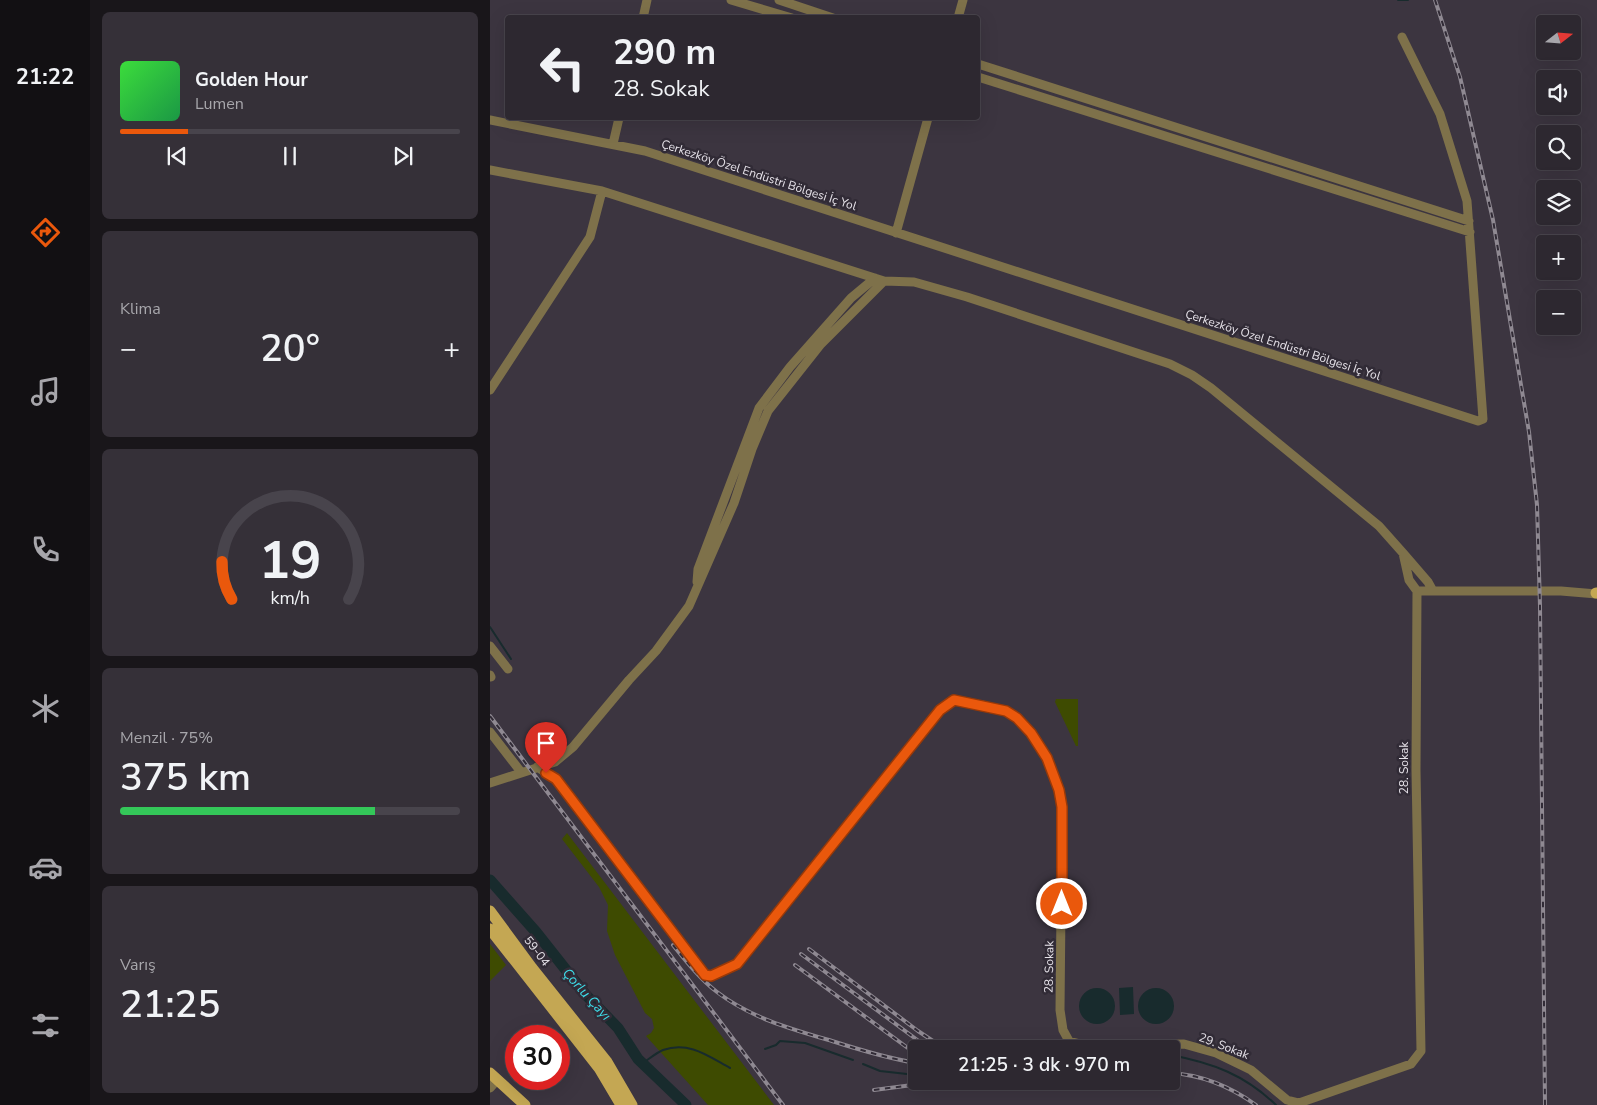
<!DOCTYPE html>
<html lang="tr">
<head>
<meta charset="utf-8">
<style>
	:root { --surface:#2d2830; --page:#353038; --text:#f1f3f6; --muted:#a7a6ab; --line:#48444c; --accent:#ea580c }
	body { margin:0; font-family:"Nunito Sans",sans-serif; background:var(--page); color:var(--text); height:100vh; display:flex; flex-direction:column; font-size:19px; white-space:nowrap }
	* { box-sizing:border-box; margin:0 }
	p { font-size:16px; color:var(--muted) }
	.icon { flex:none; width:28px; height:28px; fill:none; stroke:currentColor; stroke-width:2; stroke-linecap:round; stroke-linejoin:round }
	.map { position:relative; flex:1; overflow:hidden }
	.side { display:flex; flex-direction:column; gap:12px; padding:12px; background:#19161a; width:400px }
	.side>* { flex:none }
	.banner { position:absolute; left:15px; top:15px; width:475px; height:105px; border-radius:5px; box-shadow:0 5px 20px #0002,0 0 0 1px var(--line); background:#2d2830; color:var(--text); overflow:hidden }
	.needle { width:32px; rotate:73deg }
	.tools { position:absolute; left:1046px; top:15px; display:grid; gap:10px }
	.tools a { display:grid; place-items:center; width:45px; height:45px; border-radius:5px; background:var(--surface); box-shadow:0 5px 20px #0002,0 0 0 1px var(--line); font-size:25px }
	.speed { position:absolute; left:15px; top:1025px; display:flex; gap:10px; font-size:25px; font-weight:700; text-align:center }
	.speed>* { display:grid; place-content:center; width:65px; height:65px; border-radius:50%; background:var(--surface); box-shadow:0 5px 20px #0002,0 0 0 1px var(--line); line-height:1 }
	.speed .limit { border:8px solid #d22; background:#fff; color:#111 }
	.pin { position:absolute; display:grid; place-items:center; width:42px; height:42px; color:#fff; margin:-51px -21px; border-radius:50% 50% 50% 0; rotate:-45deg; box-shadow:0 0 5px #0007 }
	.pin .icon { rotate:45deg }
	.me { position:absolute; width:55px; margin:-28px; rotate:0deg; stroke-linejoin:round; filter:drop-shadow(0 0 4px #0008) }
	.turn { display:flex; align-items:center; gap:18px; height:105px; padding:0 25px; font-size:22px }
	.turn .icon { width:65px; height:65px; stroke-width:2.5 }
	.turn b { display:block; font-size:35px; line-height:42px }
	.big { font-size:38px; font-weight:600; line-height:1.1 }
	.side .tile { flex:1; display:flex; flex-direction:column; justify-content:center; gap:8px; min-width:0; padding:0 18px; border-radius:8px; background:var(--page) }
	.side .dial { align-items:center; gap:0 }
	.dial svg { height:130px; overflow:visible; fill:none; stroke:var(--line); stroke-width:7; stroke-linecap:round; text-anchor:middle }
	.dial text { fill:var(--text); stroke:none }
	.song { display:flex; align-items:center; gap:15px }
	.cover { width:60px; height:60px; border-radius:8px; background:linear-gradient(135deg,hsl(120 70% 55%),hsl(140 70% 35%)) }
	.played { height:5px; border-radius:2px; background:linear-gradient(90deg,var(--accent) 20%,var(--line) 20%) }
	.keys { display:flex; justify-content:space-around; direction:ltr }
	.heat { display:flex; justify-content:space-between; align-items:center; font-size:28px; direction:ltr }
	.charge { height:8px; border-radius:4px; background:linear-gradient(90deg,#34c759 75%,var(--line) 0) }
	.trip { position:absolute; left:418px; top:1040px; width:272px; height:50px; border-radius:5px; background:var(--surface); box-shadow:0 5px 20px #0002,0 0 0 1px var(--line); font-weight:600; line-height:50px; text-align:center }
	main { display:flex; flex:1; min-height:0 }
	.dock { display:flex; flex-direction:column; width:90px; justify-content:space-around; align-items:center; background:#121013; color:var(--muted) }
	.dock .icon { width:35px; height:35px }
	.dock .active { color:var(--accent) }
	.dock b { font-size:22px; color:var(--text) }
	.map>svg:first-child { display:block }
	.grass { fill:#3e4b01 }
	.water { fill:#182b2d }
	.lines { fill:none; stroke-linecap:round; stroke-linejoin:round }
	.stream { stroke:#182b2d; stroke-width:2 }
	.river { stroke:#182b2d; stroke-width:11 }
	.minor { stroke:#7e714a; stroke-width:9 }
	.major { stroke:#c4a753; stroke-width:11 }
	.rail-casing { stroke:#8f8992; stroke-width:4 }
	.rail { stroke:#312b36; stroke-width:2; stroke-dasharray:5.5; stroke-linecap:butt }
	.route-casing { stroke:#983908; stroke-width:12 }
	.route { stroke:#ea580c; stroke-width:9 }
	.labels { text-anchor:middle; stroke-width:5; stroke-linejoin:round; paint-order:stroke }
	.street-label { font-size:12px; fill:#e7e3ea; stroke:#312b36 }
	.water-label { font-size:14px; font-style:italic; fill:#3edce8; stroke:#312b36 }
</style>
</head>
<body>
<main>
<nav class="dock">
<b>21:22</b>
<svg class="icon active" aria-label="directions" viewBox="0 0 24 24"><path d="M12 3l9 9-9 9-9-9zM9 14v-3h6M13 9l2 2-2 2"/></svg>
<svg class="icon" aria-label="music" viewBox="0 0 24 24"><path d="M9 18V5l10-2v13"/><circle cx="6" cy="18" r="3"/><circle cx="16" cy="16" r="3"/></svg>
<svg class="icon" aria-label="phone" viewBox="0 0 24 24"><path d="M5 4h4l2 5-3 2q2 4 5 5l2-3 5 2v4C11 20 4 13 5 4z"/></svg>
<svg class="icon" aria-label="climate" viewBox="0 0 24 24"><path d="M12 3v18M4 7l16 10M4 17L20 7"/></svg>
<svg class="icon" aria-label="car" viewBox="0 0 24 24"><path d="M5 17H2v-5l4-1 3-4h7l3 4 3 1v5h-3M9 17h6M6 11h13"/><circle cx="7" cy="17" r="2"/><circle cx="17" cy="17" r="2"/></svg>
<svg class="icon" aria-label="filters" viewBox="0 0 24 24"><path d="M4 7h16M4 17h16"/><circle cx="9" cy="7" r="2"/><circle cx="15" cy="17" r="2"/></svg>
</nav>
<section class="side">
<div class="tile">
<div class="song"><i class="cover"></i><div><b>Golden Hour</b><p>Lumen</p></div></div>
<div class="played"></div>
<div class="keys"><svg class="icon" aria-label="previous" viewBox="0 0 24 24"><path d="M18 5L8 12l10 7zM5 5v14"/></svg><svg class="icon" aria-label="pause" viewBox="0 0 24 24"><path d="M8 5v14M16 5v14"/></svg><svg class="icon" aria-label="next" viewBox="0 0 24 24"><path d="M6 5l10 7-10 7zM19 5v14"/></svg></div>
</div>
<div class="tile"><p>Klima</p>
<div class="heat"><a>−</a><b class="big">20°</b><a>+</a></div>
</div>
<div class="tile dial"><svg viewBox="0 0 100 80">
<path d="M14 69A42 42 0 1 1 86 69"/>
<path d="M14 69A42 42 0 0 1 8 46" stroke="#ea580c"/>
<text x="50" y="56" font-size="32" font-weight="700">19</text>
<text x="50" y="72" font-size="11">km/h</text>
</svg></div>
<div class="tile"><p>Menzil · 75%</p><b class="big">375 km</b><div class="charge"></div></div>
<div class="tile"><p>Varış</p><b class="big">21:25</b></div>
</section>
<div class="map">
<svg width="1107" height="1105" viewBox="0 0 1107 1105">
	<rect width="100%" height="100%" fill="#3c3540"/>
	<path class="grass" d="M 566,699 L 588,699 L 588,746 L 586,746 L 565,702 Z
		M 77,833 L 284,1105 L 218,1105 L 156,1036 L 161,1033 L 164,1028 L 162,1019 L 155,1013 L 125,955 L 117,931 L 118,905 L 109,887 L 72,839 Z
		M 0,944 L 16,965 L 0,981 Z"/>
	<path class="water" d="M 643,987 L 644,1014 L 630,1015 L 629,988 Z
		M648 1006a18 18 0 1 1 36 0a18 18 0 1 1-36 0Z
		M589 1006a18 18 0 1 1 36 0a18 18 0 1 1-36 0Z"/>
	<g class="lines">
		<path class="stream" d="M 908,0 L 918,0
			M 0,627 L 21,659
			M 275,1049 L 286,1045 L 290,1041 L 315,1043 L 363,1060
			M 681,1055 C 723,1063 755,1075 786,1105
			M 153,1063 C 159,1059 166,1053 173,1050 C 199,1041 218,1056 240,1068
			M 373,1064 L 390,1071 L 426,1075"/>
		<path class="river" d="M 0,880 L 46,932 L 95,994 L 128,1028 L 148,1059 L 196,1105"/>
		<path class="minor" d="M 241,0 L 302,18
			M 289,0 L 343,18
			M 153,18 L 157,0
			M 468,18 L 473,0
			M 488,64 L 979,221
			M 488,77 L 980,232
			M 0,120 L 155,151 L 988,421 L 993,419 L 977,201 L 950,114 L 912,37
			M 123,144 L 129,118
			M 0,170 L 112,191 L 394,281 L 424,282 L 477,297 L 680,364 L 702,375 L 721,388 L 889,526 L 913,553
			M 406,233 L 438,118
			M 0,390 L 100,237 L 112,191
			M 207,582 L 208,569 L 269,408 L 300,367 L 361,298 L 385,278
			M 927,591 L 919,580 L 913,553 L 938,582 L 943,591
			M 0,646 L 18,669
			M 0,675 L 1,677
			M 0,732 L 31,772
			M 47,767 L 66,779 L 215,975 L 221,976 L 247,964 L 450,711 L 464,700 C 479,703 505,706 517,712 C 548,727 566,775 572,807 L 570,1010 L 573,1030 L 579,1041 L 594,1045 L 694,1044 L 726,1053 L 761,1070 L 797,1100 L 809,1103 L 921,1064 L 931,1051 L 926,770 L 927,591 L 1071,591 L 1107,594
			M 0,783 L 65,762 L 83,747 L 139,680 L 166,651 L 199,606 L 244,503 L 262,449 L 278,411 L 331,344 L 394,281
			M 0,1088 L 7,1080"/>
		<path class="major" d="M 1106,593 L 1107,593
			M 0,911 L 42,968 L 117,1062 L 142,1105
			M 0,929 L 109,1068 L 131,1105
			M 0,1073 L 35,1105"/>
		<g class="rail-casing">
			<path id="rail" d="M 945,0 L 970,77 L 1003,220 L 1039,432 L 1047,505 L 1050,606 L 1055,1105
				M 0,716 L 293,1105
				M 183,945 C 196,961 210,979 227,992 C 261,1018 301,1029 342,1041 C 370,1050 397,1058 426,1063
				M 319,949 L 428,1031 L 455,1049
				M 311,954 L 430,1042 L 441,1049
				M 305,965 L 426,1054
				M 681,1073 C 712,1075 741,1087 766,1105
				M 384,1090 L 453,1081"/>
		</g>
		<use href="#rail" class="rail"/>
	</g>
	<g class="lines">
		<g class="route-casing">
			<path id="route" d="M 56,773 L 66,779 L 215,975 L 221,976 L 247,964 L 450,710 L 464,700 L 516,711 L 527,718 L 541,733 L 557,758 L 569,790 L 572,807 L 572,904"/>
		</g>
		<use href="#route" class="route"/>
	</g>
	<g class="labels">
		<g class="street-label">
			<text transform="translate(269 175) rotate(18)" y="4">Çerkezköy Özel Endüstri Bölgesi İç Yol</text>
			<text transform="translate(793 345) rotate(18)" y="4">Çerkezköy Özel Endüstri Bölgesi İç Yol</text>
			<text transform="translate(914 768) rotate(-90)" y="4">28. Sokak</text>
			<text transform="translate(47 951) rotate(53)" y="4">59-04</text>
			<text transform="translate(559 967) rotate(-89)" y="4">28. Sokak</text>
			<text transform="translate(734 1046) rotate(21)" y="4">29. Sokak</text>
		</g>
		<g class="water-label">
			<text transform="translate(97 994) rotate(48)" y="5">Çorlu Çayı</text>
		</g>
	</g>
</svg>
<div class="tools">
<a><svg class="needle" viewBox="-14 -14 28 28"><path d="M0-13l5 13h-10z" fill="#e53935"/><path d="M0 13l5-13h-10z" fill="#a7a6ab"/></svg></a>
<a><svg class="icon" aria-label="sound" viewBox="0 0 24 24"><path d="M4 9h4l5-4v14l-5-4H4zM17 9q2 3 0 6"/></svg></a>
<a><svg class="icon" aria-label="search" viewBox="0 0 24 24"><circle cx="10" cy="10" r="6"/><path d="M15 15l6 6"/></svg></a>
<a><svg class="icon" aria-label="layers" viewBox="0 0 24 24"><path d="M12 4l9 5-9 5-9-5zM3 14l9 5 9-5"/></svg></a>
<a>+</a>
<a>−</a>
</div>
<div class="speed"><div class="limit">30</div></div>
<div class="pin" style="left:56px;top:773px;background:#d93025"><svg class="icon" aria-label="arrive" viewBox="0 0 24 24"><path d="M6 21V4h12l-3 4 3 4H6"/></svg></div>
<svg class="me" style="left:572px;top:904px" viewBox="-20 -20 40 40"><circle r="17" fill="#ea580c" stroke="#fff" stroke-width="3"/><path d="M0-11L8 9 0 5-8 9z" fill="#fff"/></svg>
<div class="trip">21:25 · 3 dk · 970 m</div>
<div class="banner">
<div class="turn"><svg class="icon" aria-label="left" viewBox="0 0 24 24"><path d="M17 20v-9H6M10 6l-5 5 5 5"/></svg><div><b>290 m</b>28. Sokak</div></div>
</div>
</div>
</main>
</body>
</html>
